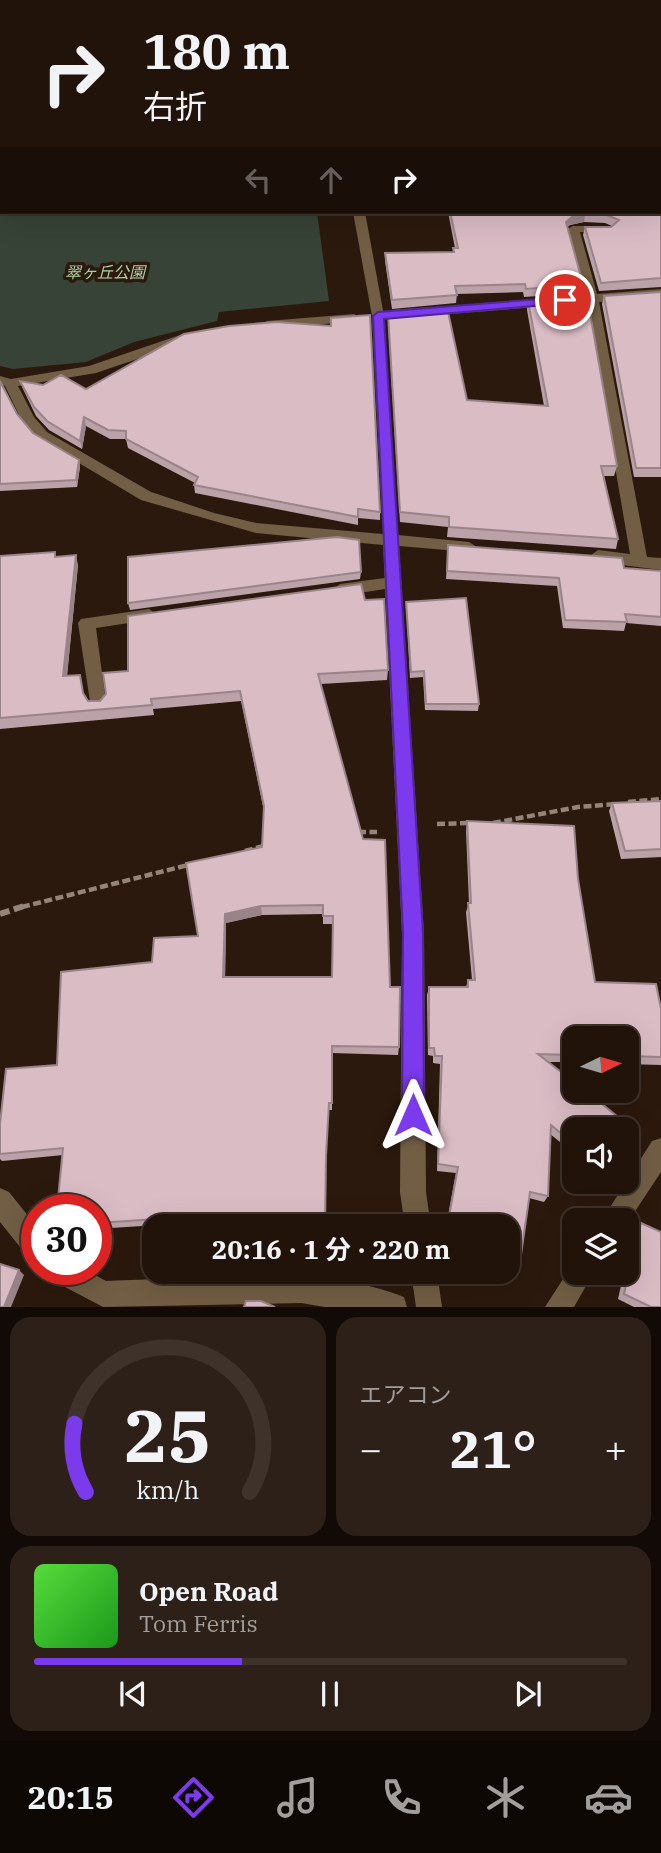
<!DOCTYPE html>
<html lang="ja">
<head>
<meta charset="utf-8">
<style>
	:root { --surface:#21130a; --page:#2d2018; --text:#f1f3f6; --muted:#a29e9c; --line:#3e322b; --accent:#7c3aed }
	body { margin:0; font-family:"IBM Plex Serif","Noto Sans JP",serif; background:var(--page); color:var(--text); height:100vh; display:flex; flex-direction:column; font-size:26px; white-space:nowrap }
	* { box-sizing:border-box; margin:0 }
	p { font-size:23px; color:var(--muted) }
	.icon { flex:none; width:38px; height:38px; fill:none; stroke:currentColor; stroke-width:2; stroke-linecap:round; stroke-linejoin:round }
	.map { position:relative; height:1307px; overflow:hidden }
	.details { display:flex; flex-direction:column; gap:10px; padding:10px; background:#120a06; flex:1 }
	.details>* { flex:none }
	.hud { position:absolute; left:0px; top:0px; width:662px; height:214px; box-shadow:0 7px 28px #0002,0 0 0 2px var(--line); background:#21130a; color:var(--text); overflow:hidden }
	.needle { width:46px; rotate:85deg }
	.buttons { position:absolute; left:562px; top:1026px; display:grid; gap:14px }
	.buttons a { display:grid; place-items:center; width:77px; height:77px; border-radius:14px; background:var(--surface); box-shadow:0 7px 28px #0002,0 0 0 2px var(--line); font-size:35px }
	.speed { position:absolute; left:21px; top:1194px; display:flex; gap:14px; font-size:35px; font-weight:700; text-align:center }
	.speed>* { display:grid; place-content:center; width:91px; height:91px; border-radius:50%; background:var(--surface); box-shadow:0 7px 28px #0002,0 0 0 2px var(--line); line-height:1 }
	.speed .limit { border:10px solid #d22; background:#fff; color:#111 }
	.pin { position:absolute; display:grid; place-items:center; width:60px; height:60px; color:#fff; margin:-30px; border:4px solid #fff; border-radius:50%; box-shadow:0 2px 7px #0007 }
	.me { position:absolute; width:77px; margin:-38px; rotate:0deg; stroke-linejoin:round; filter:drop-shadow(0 0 5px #0008) }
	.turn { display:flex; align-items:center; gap:24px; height:147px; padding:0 28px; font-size:32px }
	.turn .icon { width:91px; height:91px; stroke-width:2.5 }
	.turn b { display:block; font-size:49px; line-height:60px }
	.lanes { display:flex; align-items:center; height:66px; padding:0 28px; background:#0003; justify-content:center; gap:35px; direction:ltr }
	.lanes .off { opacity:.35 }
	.big { font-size:52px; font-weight:700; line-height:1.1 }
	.details .widget { flex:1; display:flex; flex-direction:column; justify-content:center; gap:10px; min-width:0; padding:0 24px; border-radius:21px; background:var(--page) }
	.details .dial { align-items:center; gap:0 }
	.dial svg { height:182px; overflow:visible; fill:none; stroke:var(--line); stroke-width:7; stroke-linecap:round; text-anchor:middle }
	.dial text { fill:var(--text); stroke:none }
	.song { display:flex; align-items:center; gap:21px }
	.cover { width:84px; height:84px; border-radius:10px; background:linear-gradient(135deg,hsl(110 70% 55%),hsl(120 70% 35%)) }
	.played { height:7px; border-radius:4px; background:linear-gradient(90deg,var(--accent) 35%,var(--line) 35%) }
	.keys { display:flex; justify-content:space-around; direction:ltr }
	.heat { display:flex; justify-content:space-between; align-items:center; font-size:38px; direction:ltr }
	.details .tiles { flex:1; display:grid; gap:10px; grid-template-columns:1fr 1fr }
	.widget:last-child { grid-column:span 2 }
	.trip { position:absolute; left:142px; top:1214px; width:378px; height:70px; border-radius:21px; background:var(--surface); box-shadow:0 7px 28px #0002,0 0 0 2px var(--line); font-weight:700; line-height:70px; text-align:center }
	.tab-bar { display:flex; height:112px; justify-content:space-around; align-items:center; background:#0d0804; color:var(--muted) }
	.tab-bar .icon { width:49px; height:49px }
	.tab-bar .current { color:var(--accent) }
	.tab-bar b { font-size:32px; color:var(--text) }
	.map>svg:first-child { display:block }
	.green { fill:#374337 }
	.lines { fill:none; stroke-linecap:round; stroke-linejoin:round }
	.path-far2 { stroke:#94847a; stroke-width:2.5; stroke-dasharray:3.5 2; stroke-linecap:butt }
	.path-far1 { stroke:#94847a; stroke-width:4.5; stroke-dasharray:8 3.5; stroke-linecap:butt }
	.path { stroke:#94847a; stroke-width:6; stroke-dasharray:10 4.5; stroke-linecap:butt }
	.service { fill:#725e44; fill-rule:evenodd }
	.minor { fill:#725e44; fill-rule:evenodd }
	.wall { fill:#bba2a9; fill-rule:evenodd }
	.shaded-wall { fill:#99848a }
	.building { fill:#dabcc5; stroke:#99848a; stroke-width:2; fill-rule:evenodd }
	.route { fill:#7c3aed; stroke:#51269a; stroke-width:2 }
	.labels { text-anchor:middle; stroke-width:7; stroke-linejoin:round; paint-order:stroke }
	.far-park-label { font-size:16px; font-style:italic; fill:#a8d2a8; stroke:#2c190d }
</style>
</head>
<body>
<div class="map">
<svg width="661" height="1307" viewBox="0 0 661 1307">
	<rect width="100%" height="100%" fill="#2c190d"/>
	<path class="green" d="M 0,0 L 321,2 L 2,2 L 2,212 L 317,212 L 329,301 L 219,312 L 217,321 L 134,342 L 86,362 L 13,369 L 0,366 Z"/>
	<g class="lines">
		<path class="path-far2" d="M 57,0 L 65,2"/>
		<path class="path-far1" d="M 628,802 L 661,799
			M 493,823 L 578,807 L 616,804
			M 437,824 L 471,823
			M 358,832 L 377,832
			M 245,851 L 267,845
			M 22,907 L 192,864"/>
		<path class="path" d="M 0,914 L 27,905"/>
		<path class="service" d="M 392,577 L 398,579 L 400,583 L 398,587 L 340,596 L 332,590 L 340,584 Z
			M 149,609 L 157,615 L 155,619 L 96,628 L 106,703 L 103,708 L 91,708 L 78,623 L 81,619 Z"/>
		<path class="minor" d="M 353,212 L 365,212 L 384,316 L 398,535 L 469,542 L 477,547 L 469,552 L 399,546 L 424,934 L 426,1192 L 431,1227 L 405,1227 L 400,1192 L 402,934 L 383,545 L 256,533 L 141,500 L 37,438 L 21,419 L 5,386 L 0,384 L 0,376 L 11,379 L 89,366 L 186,333 L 196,333 L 196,339 L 96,373 L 18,386 L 34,417 L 47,432 L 151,492 L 214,513 L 256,523 L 383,534 L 372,316 Z
			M 573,226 L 607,226 L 613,229 L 607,232 L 580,232 L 597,294 L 661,289 L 661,297 L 599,302 L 647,557 L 661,558 L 661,570 L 598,562 L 590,556 L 598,550 L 630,554 L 587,303 L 424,316 L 418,312 L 424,308 L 585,295 L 567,229 Z
			M 354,314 L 360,318 L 358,321 L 267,329 L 261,325 L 267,321 Z
			M 661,1138 L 661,1172 L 626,1225 L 626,1220 L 602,1220 L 652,1141 Z
			M 0,1188 L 9,1192 L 37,1227 L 37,1261 L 28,1257 L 0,1222 Z
			M 574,1262 L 574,1272 L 594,1272 L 574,1307 L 545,1307 Z
			M 44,1269 L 84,1269 L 106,1281 C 194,1279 323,1264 404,1297 L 407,1307 L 325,1307 L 301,1303 L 103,1307 L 48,1278 Z
			M 411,1272 L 437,1272 L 442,1307 L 416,1307 Z"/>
	</g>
	<path class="wall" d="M 409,0 L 634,0 L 639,2 L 409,2 Z
		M 661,209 L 661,287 L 599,291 L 583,235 L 585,227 L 612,226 L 605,223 L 584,222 L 570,225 L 567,227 L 583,284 L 582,293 L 524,297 L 523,292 L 457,294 L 456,303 L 392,309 L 385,261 L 385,253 L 453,252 L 453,248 L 455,248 L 448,212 L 660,212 Z
		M 661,292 L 661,477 L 634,477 L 602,304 L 604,296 Z
		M 528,301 L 617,466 L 614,476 L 604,476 L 618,539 L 616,549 L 447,537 L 448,527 L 400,522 L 388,324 L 388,314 L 467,400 L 544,406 L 527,310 Z
		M 0,381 L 17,414 L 33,433 L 79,460 L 80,467 L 77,487 L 0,491 Z
		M 20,381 L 43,385 L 86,389 L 380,512 L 380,520 L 358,518 L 358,525 L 195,493 L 194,485 L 195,483 L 128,448 L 126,439 L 110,439 L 86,426 L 82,449 L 49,430 L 36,416 L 23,389 Z
		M 448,545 L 624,568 L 661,571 L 661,626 L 626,623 L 624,631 L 563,628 L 557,586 L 446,579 Z
		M 55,552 L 56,557 L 78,565 L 67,676 L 80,675 L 84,696 L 88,701 L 100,701 L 128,671 L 365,600 L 388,670 L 387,680 L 321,684 L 390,987 L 399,1047 L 398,1055 L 332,1053 L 332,1110 L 329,1110 L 251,1224 L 231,1227 L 157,1227 L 157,1225 L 96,1229 L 96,1209 L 63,1155 L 2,1161 L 0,1159 L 0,1154 L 57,1065 L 152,962 L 198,936 L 262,847 L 264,811 L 241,701 L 153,709 L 154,715 L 0,729 L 0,556 ZM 323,914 L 323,924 L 333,924 L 332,977 L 225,977 L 226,923 L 262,915 Z
		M 361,572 L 360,579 L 130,610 L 128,603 Z
		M 406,602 L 479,704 L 478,711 L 425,710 L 423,677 L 410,678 Z
		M 661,801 L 661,857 L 621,859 L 609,811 L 612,803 Z
		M 467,821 L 578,879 L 595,982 L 661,1009 L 661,1065 L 626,1064 L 626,1038 L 574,1038 L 574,1062 L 548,1062 L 574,1129 L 574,1153 L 550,1134 L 548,1196 L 544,1202 L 529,1198 L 519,1269 L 516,1274 L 508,1271 L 508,1227 L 446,1227 L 456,1173 L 437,1171 L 440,1064 L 433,1063 L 433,1056 L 428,1055 L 427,995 L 429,987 L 466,987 L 468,980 L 472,980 L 466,912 L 469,903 L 466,831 Z
		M 641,1223 L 661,1232 L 661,1231 L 661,1307 L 634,1307 L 618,1299 L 624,1272 L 626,1272 L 626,1263 L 635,1229 Z"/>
	<path class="shaded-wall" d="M 585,214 L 584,222 L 570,225 L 564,230 L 566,222 L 572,217 Z
		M 84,417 L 86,426 L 82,449 L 80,441 Z
		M 79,460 L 80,467 L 77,487 L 76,480 Z
		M 76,555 L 78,565 L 66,686 L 63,676 Z
		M 261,906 L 262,915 L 226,923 L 225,985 L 223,977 L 225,914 Z
		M 19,1270 L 24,1275 L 11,1307 L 4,1307 Z"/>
	<path class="building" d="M 440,0 L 634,0 L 639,2 L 439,2 Z
		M 660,207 L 661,209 L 661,278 L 601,283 L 585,227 L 611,227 L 619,220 L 607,215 L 585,214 L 572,217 L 566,222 L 583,284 L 526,289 L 525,284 L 455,286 L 457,295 L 392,300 L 385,253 L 454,252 L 453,248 L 458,248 L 450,212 L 660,212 Z
		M 661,292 L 661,468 L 636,468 L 604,296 Z
		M 587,296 L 617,466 L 601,466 L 618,539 L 449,527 L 449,517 L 400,512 L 388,314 L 395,314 L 394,311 L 447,307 L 467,400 L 548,406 L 528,301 Z
		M 370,315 L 380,512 L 358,509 L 358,517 L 194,485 L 198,477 L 126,439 L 126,431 L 108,430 L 84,417 L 80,441 L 47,421 L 34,407 L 20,381 L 43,385 L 61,375 L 86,389 L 184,334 L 229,326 L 276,322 L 331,326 L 331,318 Z
		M 0,381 L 17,414 L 33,433 L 79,460 L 76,480 L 0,484 Z
		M 337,537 L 359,540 L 361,572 L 128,603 L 128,557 Z
		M 448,545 L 622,558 L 624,568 L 661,571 L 661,617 L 625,614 L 627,622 L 565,620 L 559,578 L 447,571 Z
		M 55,552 L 55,557 L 76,555 L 63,676 L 80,675 L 83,693 L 88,701 L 100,701 L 106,694 L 103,673 L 128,671 L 128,616 L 361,584 L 365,600 L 384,599 L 388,670 L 318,674 L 363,839 L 385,840 L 390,987 L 400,987 L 399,1047 L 332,1046 L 332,1103 L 329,1103 L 326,1156 L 325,1227 L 250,1227 L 251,1219 L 183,1227 L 157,1227 L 157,1219 L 96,1223 L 96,1209 L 57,1209 L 63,1148 L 0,1154 L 0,1124 L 6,1069 L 57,1065 L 61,972 L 152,962 L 154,938 L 198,936 L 186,863 L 262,847 L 264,806 L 240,691 L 151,699 L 152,705 L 0,718 L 0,556 ZM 323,905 L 323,916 L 333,916 L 332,977 L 223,977 L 225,914 L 261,906 Z
		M 466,598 L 479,704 L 426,704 L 424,671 L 411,672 L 406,602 Z
		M 661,801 L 661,849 L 625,851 L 612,803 Z
		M 467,821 L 574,826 L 578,879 L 595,982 L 656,984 L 661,1009 L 661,1057 L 626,1056 L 626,1038 L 574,1038 L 574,1055 L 538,1054 L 574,1082 L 574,1090 L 585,1090 L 618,1117 L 611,1129 L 574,1129 L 574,1144 L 551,1125 L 548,1196 L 530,1192 L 519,1269 L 508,1265 L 508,1227 L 447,1227 L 458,1167 L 438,1164 L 442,1056 L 435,1056 L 434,1048 L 429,1048 L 429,987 L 468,987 L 468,980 L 475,980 L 468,903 L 471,903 Z
		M 641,1223 L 661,1232 L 661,1307 L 651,1307 L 624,1294 Z
		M 0,1264 L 19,1270 L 4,1307 L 0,1307 Z
		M 246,1301 L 261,1301 L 275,1307 L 244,1307 Z"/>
	<path class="route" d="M 565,297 L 571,300 L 569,303 L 384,319 L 423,933 L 424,1115 L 421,1122 L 413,1126 L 405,1122 L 402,1115 L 403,933 L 373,316 L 378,312 Z"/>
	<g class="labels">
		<g class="far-park-label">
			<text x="105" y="278">翠ヶ丘公園</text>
		</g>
	</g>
</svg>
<div class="buttons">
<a><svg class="needle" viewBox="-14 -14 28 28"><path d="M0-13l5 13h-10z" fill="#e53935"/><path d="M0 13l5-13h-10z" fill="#a29e9c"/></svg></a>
<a><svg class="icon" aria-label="sound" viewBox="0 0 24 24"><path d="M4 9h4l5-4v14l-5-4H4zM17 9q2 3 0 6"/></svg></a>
<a><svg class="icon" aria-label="layers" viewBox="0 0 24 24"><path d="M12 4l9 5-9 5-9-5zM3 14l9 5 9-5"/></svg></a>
</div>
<div class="speed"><div class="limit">30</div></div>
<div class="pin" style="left:565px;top:300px;background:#d93025"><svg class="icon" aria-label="arrive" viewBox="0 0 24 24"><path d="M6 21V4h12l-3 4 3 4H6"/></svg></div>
<svg class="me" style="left:413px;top:1115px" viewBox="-20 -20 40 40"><path d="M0-17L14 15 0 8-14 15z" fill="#7c3aed" stroke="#fff" stroke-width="4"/></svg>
<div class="trip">20:16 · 1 分 · 220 m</div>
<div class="hud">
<div class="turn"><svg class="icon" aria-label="right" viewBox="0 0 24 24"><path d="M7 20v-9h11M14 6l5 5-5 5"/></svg><div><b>180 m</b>右折</div></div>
<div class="lanes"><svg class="icon off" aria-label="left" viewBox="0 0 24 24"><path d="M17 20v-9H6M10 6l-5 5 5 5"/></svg><svg class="icon off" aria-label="ahead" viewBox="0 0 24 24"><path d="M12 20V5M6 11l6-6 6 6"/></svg><svg class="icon" aria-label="right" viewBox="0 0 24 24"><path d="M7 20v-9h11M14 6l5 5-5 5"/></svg></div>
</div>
</div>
<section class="details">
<div class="tiles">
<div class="widget dial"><svg viewBox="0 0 100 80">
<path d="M14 69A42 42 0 1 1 86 69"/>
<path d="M14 69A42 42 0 0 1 9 39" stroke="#7c3aed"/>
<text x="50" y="56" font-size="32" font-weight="700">25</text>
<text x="50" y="72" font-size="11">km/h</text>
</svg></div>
<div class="widget"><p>エアコン</p>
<div class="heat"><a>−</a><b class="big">21°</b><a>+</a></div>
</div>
<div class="widget">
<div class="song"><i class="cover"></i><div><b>Open Road</b><p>Tom Ferris</p></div></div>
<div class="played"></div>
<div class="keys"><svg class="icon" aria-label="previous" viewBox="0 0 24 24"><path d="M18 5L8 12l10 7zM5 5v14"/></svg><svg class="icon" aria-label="pause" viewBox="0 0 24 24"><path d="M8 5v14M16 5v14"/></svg><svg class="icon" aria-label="next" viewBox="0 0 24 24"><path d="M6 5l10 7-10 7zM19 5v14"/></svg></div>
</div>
</div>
</section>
<nav class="tab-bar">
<b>20:15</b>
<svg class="icon current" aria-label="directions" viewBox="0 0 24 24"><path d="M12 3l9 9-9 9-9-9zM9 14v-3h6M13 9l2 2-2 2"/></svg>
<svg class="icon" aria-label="music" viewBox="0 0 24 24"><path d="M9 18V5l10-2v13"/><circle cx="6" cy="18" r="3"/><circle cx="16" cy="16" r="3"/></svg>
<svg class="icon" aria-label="phone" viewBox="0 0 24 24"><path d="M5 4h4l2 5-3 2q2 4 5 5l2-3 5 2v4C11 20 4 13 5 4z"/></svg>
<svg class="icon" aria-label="climate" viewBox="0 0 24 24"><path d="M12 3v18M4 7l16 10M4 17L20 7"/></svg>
<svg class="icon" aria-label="car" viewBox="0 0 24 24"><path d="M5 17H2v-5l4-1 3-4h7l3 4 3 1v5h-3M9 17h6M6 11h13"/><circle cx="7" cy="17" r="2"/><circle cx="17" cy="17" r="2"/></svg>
</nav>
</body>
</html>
